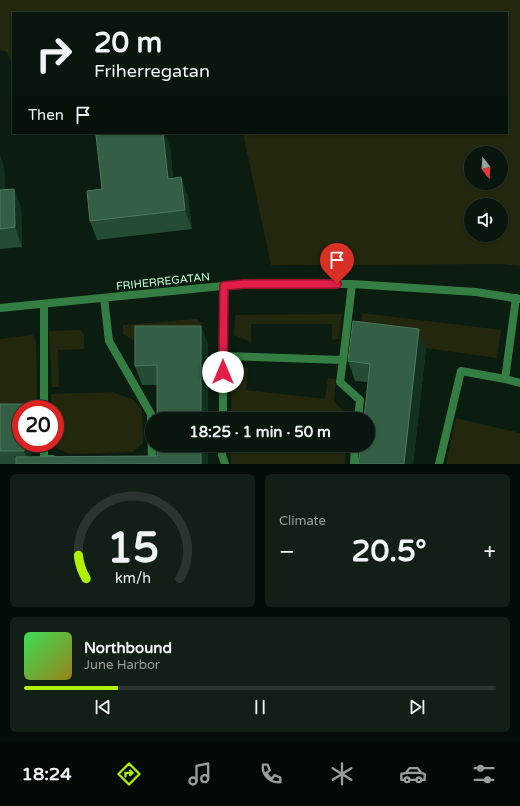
<!DOCTYPE html>
<html lang="en">
<head>
<meta charset="utf-8">
<style>
	:root { --surface:#08160d; --page:#111f16; --text:#f1f3f6; --muted:#989f9d; --line:#29352e; --accent:#aff200 }
	body { margin:0; font-family:"Varela Round",sans-serif; background:var(--page); color:var(--text); height:100vh; display:flex; flex-direction:column; font-size:15px; white-space:nowrap }
	* { box-sizing:border-box; margin:0 }
	p { font-size:13px; color:var(--muted) }
	.icon { flex:none; width:22px; height:22px; fill:none; stroke:currentColor; stroke-width:2; stroke-linecap:round; stroke-linejoin:round }
	.map { position:relative; height:464px; overflow:hidden }
	.side { display:flex; flex-direction:column; gap:10px; padding:10px; background:#040c07; flex:1 }
	.side>* { flex:none }
	.hud { position:absolute; left:12px; top:12px; width:496px; height:122px; border-radius:0px; box-shadow:0 1px 3px #0004,0 0 0 1px var(--line); background:#08160d; color:var(--text); overflow:hidden }
	.needle { width:26px; rotate:163deg }
	.controls { position:absolute; left:464px; top:146px; display:grid; gap:8px }
	.controls a { display:grid; place-items:center; width:44px; height:44px; border-radius:50%; background:var(--surface); box-shadow:0 1px 3px #0004,0 0 0 1px var(--line); font-size:20px }
	.speed { position:absolute; left:12px; top:400px; display:flex; gap:8px; font-size:20px; font-weight:700; text-align:center }
	.speed>* { display:grid; place-content:center; width:52px; height:52px; border-radius:50%; background:var(--surface); box-shadow:0 1px 3px #0004,0 0 0 1px var(--line); line-height:1 }
	.speed .limit { border:6px solid #d22; background:#fff; color:#111 }
	.pin { position:absolute; display:grid; place-items:center; width:34px; height:34px; color:#fff; margin:-41px -17px; border-radius:50% 50% 50% 0; rotate:-45deg; box-shadow:0 0 4px #0007 }
	.pin .icon { rotate:45deg }
	.me { position:absolute; width:44px; margin:-22px; rotate:0deg; stroke-linejoin:round; filter:drop-shadow(0 0 3px #0008) }
	.turn { display:flex; align-items:center; gap:14px; height:84px; padding:0 16px; font-size:18px }
	.turn .icon { width:52px; height:52px; stroke-width:2.5 }
	.turn b { display:block; font-size:28px; line-height:34px }
	.then { display:flex; align-items:center; height:38px; padding:0 16px; background:#0003; gap:8px; font-size:15px }
	.big { font-size:30px; font-weight:700; line-height:1.1 }
	.side .card { flex:1; display:flex; flex-direction:column; justify-content:center; gap:6px; min-width:0; padding:0 14px; border-radius:6px; background:var(--page) }
	.side .dial { align-items:center; gap:0 }
	.dial svg { height:104px; overflow:visible; fill:none; stroke:var(--line); stroke-width:7; stroke-linecap:round; text-anchor:middle }
	.dial text { fill:var(--text); stroke:none }
	.song { display:flex; align-items:center; gap:12px }
	.cover { width:48px; height:48px; border-radius:6px; background:linear-gradient(135deg,hsl(130 70% 55%),hsl(50 70% 35%)) }
	.played { height:4px; border-radius:2px; background:linear-gradient(90deg,var(--accent) 20%,var(--line) 20%) }
	.keys { display:flex; justify-content:space-around; direction:ltr }
	.heat { display:flex; justify-content:space-between; align-items:center; font-size:22px; direction:ltr }
	.side .tiles { flex:1; display:grid; gap:10px; grid-template-columns:1fr 1fr }
	.card:last-child { grid-column:span 2 }
	.trip { position:absolute; left:145px; top:412px; width:230px; height:40px; border-radius:20px; background:var(--surface); box-shadow:0 1px 3px #0004,0 0 0 1px var(--line); font-weight:700; line-height:40px; text-align:center }
	.menu { display:flex; height:64px; justify-content:space-around; align-items:center; background:#030905; color:var(--muted) }
	.menu .icon { width:28px; height:28px }
	.menu .current { color:var(--accent) }
	.menu b { font-size:18px; color:var(--text) }
	.map>svg:first-child { display:block }
	.green { fill:#23270e; fill-rule:evenodd }
	.lines { fill:none; stroke-linecap:round; stroke-linejoin:round }
	.lane { stroke:#347e44; stroke-width:8 }
	.street { stroke:#347e44; stroke-width:8 }
	.wall { fill:#234c32 }
	.shaded-wall { fill:#12311e }
	.building { fill:#355f44; stroke:#4c785b }
	.route-casing { stroke:#92132f; stroke-width:10 }
	.route { stroke:#e11d48; stroke-width:7 }
	.labels { text-anchor:middle; stroke-width:4; stroke-linejoin:round; paint-order:stroke }
	.street-label { font-size:11px; fill:#c7ffd7; stroke:#0b1d11 }
</style>
</head>
<body>
<div class="map">
<svg width="520" height="464" viewBox="0 0 520 464">
	<rect width="100%" height="100%" fill="#0b1d11"/>
	<path class="green" d="M 0,0 L 520,0 L 520,266 L 503,264 L 271,265 L 243,133 L 507,133 L 507,13 L 13,13 L 13,68 L 7,52 L 0,50 ZM 471,153 L 501,153 L 501,183 L 471,183 ZM 471,205 L 501,205 L 501,235 L 471,235 Z
		M 362,313 L 501,330 L 497,358 L 426,348 L 360,340 Z
		M 342,314 L 339,339 L 332,340 L 332,324 L 251,324 L 251,342 L 234,335 L 235,315 Z
		M 197,319 L 202,324 L 202,334 L 142,345 L 123,334 L 123,325 Z
		M 80,330 L 84,334 L 84,349 L 58,350 L 59,387 L 52,387 L 49,331 Z
		M 33,335 L 36,342 L 37,409 L 21,409 L 0,423 L 0,339 Z
		M 232,368 L 248,368 L 246,390 L 325,399 L 328,378 L 336,379 L 334,401 L 350,419 L 231,419 Z
		M 113,392 L 134,400 L 142,411 L 143,443 L 133,452 L 70,454 L 58,449 L 55,443 L 55,409 L 52,409 L 51,394 Z
		M 456,418 L 520,433 L 520,464 L 446,464 Z
		M 230,445 L 347,445 L 345,464 L 231,464 Z"/>
	<g class="lines">
		<path class="lane" d="M 104,298 L 109,341 L 151,414 L 152,461 L 147,461
			M 44,304 L 44,409
			M 343,360 L 340,382 L 360,400 L 358,419
			M 505,379 L 516,298
			M 223,419 L 223,356
			M 44,443 L 44,459 L 52,459
			M 223,445 L 222,455 L 225,464
			M 354,464 L 355,445
			M 439,464 L 461,371 L 505,379 L 520,383"/>
		<path class="street" d="M 224,286 L 223,356 L 343,360 L 352,284
			M 0,308 L 243,284 L 352,284 L 476,292 L 520,299"/>
	</g>
	<path class="wall" d="M 170,147 L 173,178 L 188,196 L 192,229 L 97,240 L 90,221 L 102,189 Z
		M 0,156 L 4,168 L 5,189 L 14,189 L 21,208 L 22,247 L 0,249 Z
		M 201,326 L 208,345 L 157,385 L 142,385 L 135,366 Z
		M 426,348 L 413,464 L 358,464 L 368,382 L 355,381 L 348,361 Z
		M 0,404 L 31,457 L 157,456 L 208,464 L 0,464 Z"/>
	<path class="shaded-wall" d="M 163,133 L 165,133 L 170,147 L 175,198 L 168,179 Z
		M 0,156 L 4,168 L 6,209 L 0,194 Z
		M 181,177 L 188,196 L 192,229 L 185,210 Z
		M 14,189 L 21,208 L 22,247 L 15,227 Z
		M 201,326 L 208,345 L 208,419 L 201,419 Z
		M 419,329 L 426,348 L 413,464 L 404,464 Z
		M 24,443 L 31,443 L 31,464 L 29,464 L 24,451 Z
		M 201,445 L 208,445 L 208,464 L 201,464 Z"/>
	<path class="building" d="M 119,133 L 163,133 L 168,179 L 181,177 L 185,210 L 90,221 L 87,191 L 102,189 L 96,135 Z
		M 14,189 L 15,227 L 0,229 L 0,190 Z
		M 353,321 L 419,329 L 404,464 L 358,464 L 361,445 L 368,445 L 368,419 L 364,419 L 370,364 L 348,361 Z
		M 135,326 L 201,326 L 201,419 L 157,419 L 157,365 L 135,366 Z
		M 0,404 L 24,404 L 24,409 L 21,409 L 21,443 L 24,443 L 24,451 L 0,451 Z
		M 157,445 L 201,445 L 201,464 L 16,464 L 16,457 L 157,456 Z"/>
	<g class="lines">
		<g class="route-casing">
			<path id="route" d="M 223,372 L 224,286 L 244,284 L 337,284"/>
		</g>
		<use href="#route" class="route"/>
	</g>
	<g class="labels">
		<g class="street-label">
			<text transform="translate(163 281) rotate(-6)" y="4">FRIHERREGATAN</text>
		</g>
	</g>
</svg>
<div class="controls">
<a><svg class="needle" viewBox="-14 -14 28 28"><path d="M0-13l5 13h-10z" fill="#e53935"/><path d="M0 13l5-13h-10z" fill="#989f9d"/></svg></a>
<a><svg class="icon" aria-label="sound" viewBox="0 0 24 24"><path d="M4 9h4l5-4v14l-5-4H4zM17 9q2 3 0 6"/></svg></a>
</div>
<div class="speed"><div class="limit">20</div></div>
<div class="pin" style="left:337px;top:284px;background:#d93025"><svg class="icon" aria-label="arrive" viewBox="0 0 24 24"><path d="M6 21V4h12l-3 4 3 4H6"/></svg></div>
<svg class="me" style="left:223px;top:372px" viewBox="-20 -20 40 40"><circle r="19" fill="#fff"/><path d="M0-13L10 11 0 6-10 11z" fill="#e11d48"/></svg>
<div class="trip">18:25 · 1 min · 50 m</div>
<div class="hud">
<div class="turn"><svg class="icon" aria-label="right" viewBox="0 0 24 24"><path d="M7 20v-9h11M14 6l5 5-5 5"/></svg><div><b>20 m</b>Friherregatan</div></div>
<div class="then">Then<svg class="icon" aria-label="arrive" viewBox="0 0 24 24"><path d="M6 21V4h12l-3 4 3 4H6"/></svg></div>
</div>
</div>
<section class="side">
<div class="tiles">
<div class="card dial"><svg viewBox="0 0 100 80">
<path d="M14 69A42 42 0 1 1 86 69"/>
<path d="M14 69A42 42 0 0 1 8 51" stroke="#aff200"/>
<text x="50" y="56" font-size="32" font-weight="700">15</text>
<text x="50" y="72" font-size="11">km/h</text>
</svg></div>
<div class="card"><p>Climate</p>
<div class="heat"><a>−</a><b class="big">20.5°</b><a>+</a></div>
</div>
<div class="card">
<div class="song"><i class="cover"></i><div><b>Northbound</b><p>June Harbor</p></div></div>
<div class="played"></div>
<div class="keys"><svg class="icon" aria-label="previous" viewBox="0 0 24 24"><path d="M18 5L8 12l10 7zM5 5v14"/></svg><svg class="icon" aria-label="pause" viewBox="0 0 24 24"><path d="M8 5v14M16 5v14"/></svg><svg class="icon" aria-label="next" viewBox="0 0 24 24"><path d="M6 5l10 7-10 7zM19 5v14"/></svg></div>
</div>
</div>
</section>
<nav class="menu">
<b>18:24</b>
<svg class="icon current" aria-label="directions" viewBox="0 0 24 24"><path d="M12 3l9 9-9 9-9-9zM9 14v-3h6M13 9l2 2-2 2"/></svg>
<svg class="icon" aria-label="music" viewBox="0 0 24 24"><path d="M9 18V5l10-2v13"/><circle cx="6" cy="18" r="3"/><circle cx="16" cy="16" r="3"/></svg>
<svg class="icon" aria-label="phone" viewBox="0 0 24 24"><path d="M5 4h4l2 5-3 2q2 4 5 5l2-3 5 2v4C11 20 4 13 5 4z"/></svg>
<svg class="icon" aria-label="climate" viewBox="0 0 24 24"><path d="M12 3v18M4 7l16 10M4 17L20 7"/></svg>
<svg class="icon" aria-label="car" viewBox="0 0 24 24"><path d="M5 17H2v-5l4-1 3-4h7l3 4 3 1v5h-3M9 17h6M6 11h13"/><circle cx="7" cy="17" r="2"/><circle cx="17" cy="17" r="2"/></svg>
<svg class="icon" aria-label="filters" viewBox="0 0 24 24"><path d="M4 7h16M4 17h16"/><circle cx="9" cy="7" r="2"/><circle cx="15" cy="17" r="2"/></svg>
</nav>
</body>
</html>
